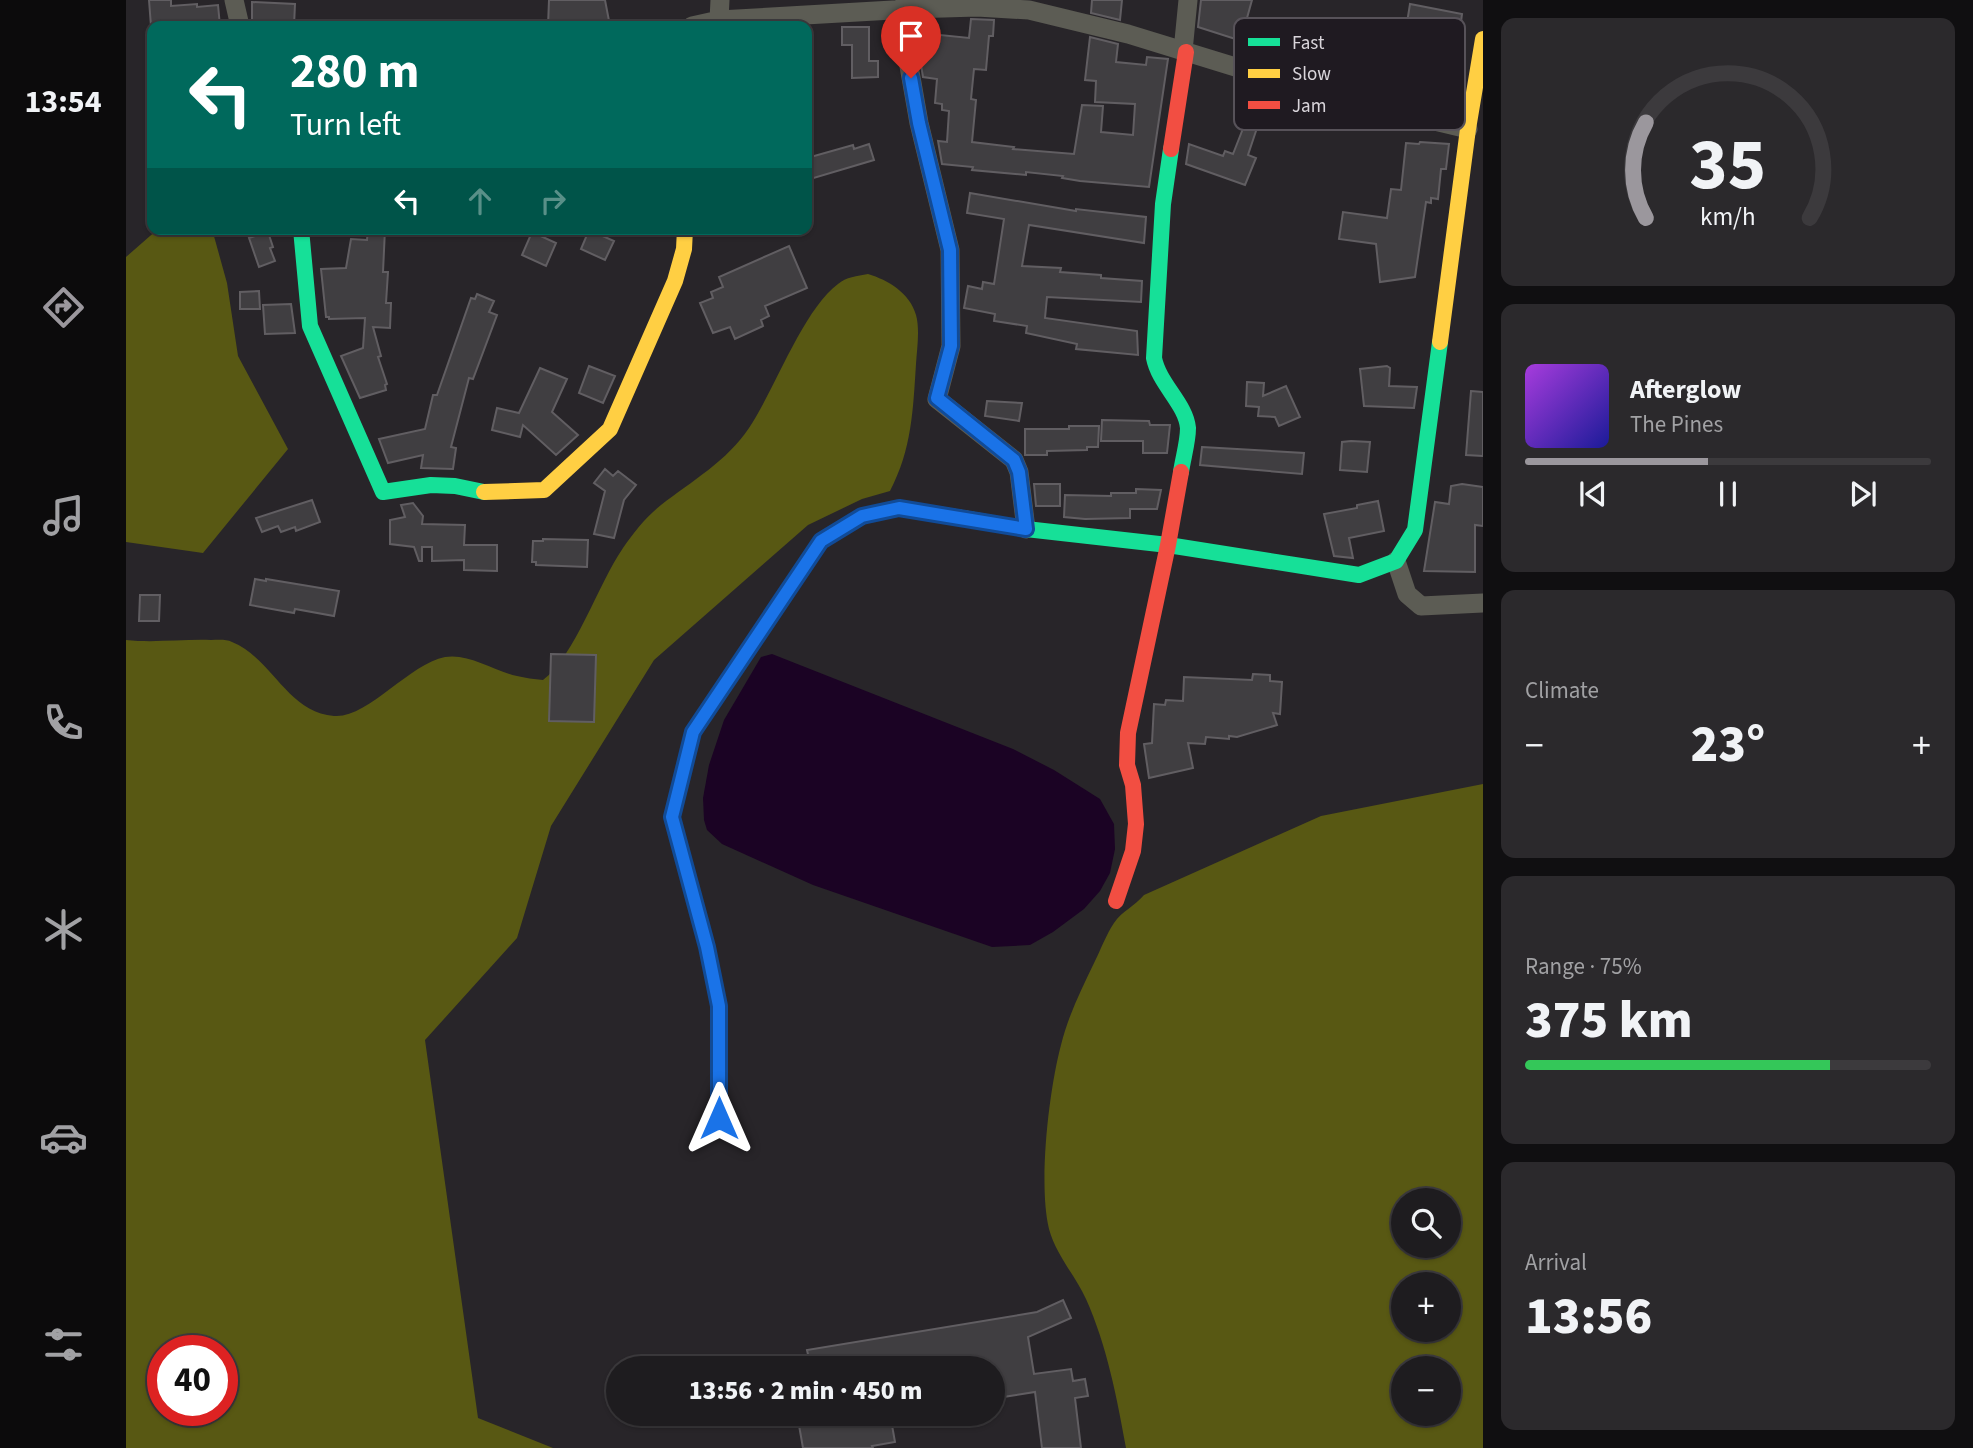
<!DOCTYPE html>
<html lang="en">
<head>
<meta charset="utf-8">
<style>
	:root { --surface:#1e1c1f; --page:#2b292c; --text:#f1f3f6; --muted:#a1a1a4; --line:#3c3a3d; --accent:#9b979d }
	body { margin:0; font-family:"Source Sans 3",sans-serif; background:var(--page); color:var(--text); height:100vh; display:flex; flex-direction:column; font-size:26px; white-space:nowrap }
	* { box-sizing:border-box; margin:0 }
	p { font-size:23px; color:var(--muted) }
	.icon { flex:none; width:38px; height:38px; fill:none; stroke:currentColor; stroke-width:2; stroke-linecap:round; stroke-linejoin:round }
	.map { position:relative; flex:1; overflow:hidden }
	.panel { display:flex; flex-direction:column; gap:18px; padding:18px; background:#100f11; width:490px }
	.panel>* { flex:none }
	.top-card { position:absolute; left:21px; top:21px; width:665px; height:214px; border-radius:14px; box-shadow:0 2px 5px #0004,0 0 0 2px var(--line); background:#00695c; color:#fff; overflow:hidden }
	.buttons { position:absolute; left:1265px; top:1188px; display:grid; gap:14px }
	.buttons a { display:grid; place-items:center; width:70px; height:70px; border-radius:50%; background:var(--surface); box-shadow:0 2px 5px #0004,0 0 0 2px var(--line); font-size:35px }
	.speed { position:absolute; left:21px; top:1335px; display:flex; gap:14px; font-size:35px; font-weight:700; text-align:center }
	.speed>* { display:grid; place-content:center; width:91px; height:91px; border-radius:50%; background:var(--surface); box-shadow:0 2px 5px #0004,0 0 0 2px var(--line); line-height:1 }
	.speed .limit { border:10px solid #d22; background:#fff; color:#111 }
	.pin { position:absolute; display:grid; place-items:center; width:60px; height:60px; color:#fff; margin:-72px -30px; border-radius:50% 50% 50% 0; rotate:-45deg; box-shadow:0 0 7px #0007 }
	.pin .icon { rotate:45deg }
	.me { position:absolute; width:77px; margin:-38px; rotate:0deg; stroke-linejoin:round; filter:drop-shadow(0 0 5px #0008) }
	.turn { display:flex; align-items:center; gap:24px; height:147px; padding:0 28px; font-size:32px }
	.turn .icon { width:91px; height:91px; stroke-width:2.5 }
	.turn b { display:block; font-size:49px; line-height:60px }
	.lanes { display:flex; align-items:center; height:66px; padding:0 28px; background:#0003; justify-content:center; gap:35px; direction:ltr }
	.lanes .off { opacity:.35 }
	.big { font-size:52px; font-weight:800; line-height:1.1 }
	.panel .widget { flex:1; display:flex; flex-direction:column; justify-content:center; gap:10px; min-width:0; padding:0 24px; border-radius:14px; background:var(--page) }
	.panel .dial { align-items:center; gap:0 }
	.dial svg { height:182px; overflow:visible; fill:none; stroke:var(--line); stroke-width:7; stroke-linecap:round; text-anchor:middle }
	.dial text { fill:var(--text); stroke:none }
	.song { display:flex; align-items:center; gap:21px }
	.cover { width:84px; height:84px; border-radius:10px; background:linear-gradient(135deg,hsl(280 70% 55%),hsl(240 70% 35%)) }
	.played { height:7px; border-radius:4px; background:linear-gradient(90deg,var(--accent) 45%,var(--line) 45%) }
	.keys { display:flex; justify-content:space-around; direction:ltr }
	.heat { display:flex; justify-content:space-between; align-items:center; font-size:38px; direction:ltr }
	.charge { height:10px; border-radius:5px; background:linear-gradient(90deg,#34c759 75%,var(--line) 0) }
	.trip { position:absolute; left:480px; top:1356px; width:399px; height:70px; border-radius:35px; background:var(--surface); box-shadow:0 2px 5px #0004,0 0 0 2px var(--line); font-weight:800; line-height:70px; text-align:center }
	main { display:flex; flex:1; min-height:0 }
	.tab-bar { display:flex; flex-direction:column; width:126px; justify-content:space-around; align-items:center; background:#0c0b0c; color:var(--muted) }
	.tab-bar .icon { width:49px; height:49px }
	.tab-bar .current { color:var(--accent) }
	.tab-bar b { font-size:32px; color:var(--text) }
	.map>svg:first-child { display:block }
	.forest { fill:#585813; fill-rule:evenodd }
	.water { fill:#1b0324 }
	.building { fill:#403e41; stroke:#615e62; stroke-width:2 }
	.lines { fill:none; stroke-linecap:round; stroke-linejoin:round }
	.street { stroke:#5c5c54; stroke-width:19 }
	.fast { stroke:#16e098; stroke-width:16 }
	.slow { stroke:#ffcf43; stroke-width:16 }
	.jam { stroke:#f24e42; stroke-width:16 }
	.route-casing { stroke:#114b97; stroke-width:18 }
	.route { stroke:#1a73e8; stroke-width:12 }
	.key { fill:#1f1a21; stroke:#575259; stroke-width:2 }
	.key-label { font-size:19px; fill:#d9d5db }
</style>
</head>
<body>
<main>
<nav class="tab-bar">
<b>13:54</b>
<svg class="icon current" aria-label="directions" viewBox="0 0 24 24"><path d="M12 3l9 9-9 9-9-9zM9 14v-3h6M13 9l2 2-2 2"/></svg>
<svg class="icon" aria-label="music" viewBox="0 0 24 24"><path d="M9 18V5l10-2v13"/><circle cx="6" cy="18" r="3"/><circle cx="16" cy="16" r="3"/></svg>
<svg class="icon" aria-label="phone" viewBox="0 0 24 24"><path d="M5 4h4l2 5-3 2q2 4 5 5l2-3 5 2v4C11 20 4 13 5 4z"/></svg>
<svg class="icon" aria-label="climate" viewBox="0 0 24 24"><path d="M12 3v18M4 7l16 10M4 17L20 7"/></svg>
<svg class="icon" aria-label="car" viewBox="0 0 24 24"><path d="M5 17H2v-5l4-1 3-4h7l3 4 3 1v5h-3M9 17h6M6 11h13"/><circle cx="7" cy="17" r="2"/><circle cx="17" cy="17" r="2"/></svg>
<svg class="icon" aria-label="filters" viewBox="0 0 24 24"><path d="M4 7h16M4 17h16"/><circle cx="9" cy="7" r="2"/><circle cx="15" cy="17" r="2"/></svg>
</nav>
<div class="map">
<svg width="1357" height="1448" viewBox="0 0 1357 1448">
	<rect width="100%" height="100%" fill="#282529"/>
	<path class="forest" d="M 32,229 L 86,229 L 101,283 L 112,356 L 162,449 L 77,553 L 0,542 L 0,257 Z
		M 742,274 C 762,280 784,293 790,315 C 794,329 791,349 790,364 C 787,410 786,449 764,491 L 736,499 L 682,525 L 528,660 L 425,826 L 391,938 L 299,1040 L 352,1418 L 427,1448 L 0,1448 L 0,640 C 28,643 57,639 85,640 C 92,640 100,639 106,642 C 146,658 161,712 208,716 C 241,719 283,664 319,657 C 343,653 368,671 391,676 C 399,678 408,679 417,680 C 449,656 472,584 497,548 C 508,532 520,517 535,505 C 566,481 601,461 623,428 C 649,389 677,310 712,284 C 720,277 731,276 742,274 ZM 37,1351 L 96,1351 L 96,1410 L 37,1410 Z
		M 1357,784 L 1357,1448 L 1000,1448 C 991,1398 981,1346 960,1299 C 949,1275 930,1255 923,1229 C 912,1184 923,1090 935,1045 C 942,1016 956,988 969,961 C 975,949 980,935 988,923 C 996,911 1009,906 1018,895 L 1195,816 ZM 1278,1200 L 1323,1200 L 1323,1246 L 1278,1246 ZM 1278,1284 L 1323,1284 L 1323,1330 L 1278,1330 ZM 1278,1368 L 1323,1368 L 1323,1414 L 1278,1414 Z"/>
	<path class="water" d="M 646,654 L 887,749 L 928,770 L 974,799 L 988,824 L 989,849 L 984,873 L 974,891 L 958,909 L 927,932 L 904,945 L 866,947 L 687,885 L 596,844 L 581,830 L 578,820 L 577,798 L 583,765 L 598,720 L 635,657 Z"/>
	<path class="building" d="M 23,0 L 45,0 L 45,6 L 71,4 L 71,7 L 92,5 L 94,26 L 25,26 Z
		M 423,0 L 479,0 L 484,26 L 422,26 Z
		M 966,0 L 996,0 L 994,20 L 965,13 Z
		M 1075,0 L 1126,0 L 1121,18 L 1176,35 L 1179,21 L 1211,28 L 1208,43 L 1246,50 L 1248,43 L 1270,47 L 1273,27 L 1280,29 L 1284,4 L 1336,14 L 1324,109 L 1292,105 L 1239,92 L 1241,80 L 1191,70 L 1190,77 L 1169,73 L 1172,59 L 1072,27 Z
		M 126,2 L 169,4 L 168,26 L 126,26 Z
		M 845,19 L 868,20 L 867,36 L 863,36 L 860,70 L 848,69 L 845,99 L 850,100 L 846,142 L 888,147 L 887,149 L 948,154 L 956,105 L 977,106 L 975,132 L 1007,135 L 1009,104 L 969,102 L 970,81 L 959,80 L 964,37 L 992,44 L 990,62 L 1020,65 L 1021,57 L 1042,59 L 1023,187 L 954,181 L 936,178 L 937,176 L 900,172 L 900,175 L 846,170 L 847,167 L 816,164 L 812,141 L 821,142 L 823,111 L 816,110 L 816,104 L 809,103 L 811,79 L 797,77 L 793,53 L 795,33 L 843,38 Z
		M 716,27 L 743,27 L 743,61 L 752,61 L 752,77 L 726,78 L 726,45 L 716,45 Z
		M 1120,121 L 1132,125 L 1122,155 L 1130,158 L 1119,185 L 1060,164 L 1063,144 L 1097,156 L 1099,151 L 1107,154 Z
		M 1294,142 L 1323,144 L 1320,169 L 1315,169 L 1312,199 L 1305,198 L 1305,203 L 1300,202 L 1289,277 L 1254,282 L 1250,244 L 1213,239 L 1217,212 L 1261,218 L 1265,189 L 1275,190 L 1280,143 L 1293,144 Z
		M 743,144 L 748,160 L 681,180 L 681,158 L 727,145 L 728,149 Z
		M 844,193 L 950,211 L 950,209 L 1020,217 L 1018,243 L 903,225 L 896,266 L 935,268 L 934,272 L 975,275 L 975,278 L 1016,281 L 1015,302 L 921,297 L 919,318 L 1011,331 L 1012,355 L 950,349 L 951,344 L 900,333 L 901,326 L 868,321 L 869,314 L 838,308 L 842,286 L 856,289 L 857,282 L 868,284 L 878,219 L 841,213 Z
		M 242,229 L 259,229 L 257,272 L 262,272 L 260,303 L 265,303 L 264,328 L 247,327 L 255,356 L 252,357 L 261,384 L 259,385 L 260,390 L 234,398 L 215,356 L 237,348 L 239,318 L 203,319 L 203,317 L 200,317 L 195,269 L 220,268 L 225,239 L 241,240 Z
		M 463,230 L 488,241 L 479,260 L 455,249 Z
		M 142,232 L 147,247 L 144,248 L 149,261 L 133,267 L 123,238 Z
		M 406,232 L 430,243 L 420,266 L 396,255 Z
		M 663,246 L 681,288 L 639,306 L 643,316 L 635,320 L 637,326 L 609,339 L 604,327 L 587,333 L 574,303 L 587,298 L 585,292 L 597,287 L 593,277 Z
		M 133,291 L 134,309 L 114,309 L 114,292 Z
		M 351,294 L 368,301 L 363,312 L 371,315 L 347,379 L 343,378 L 325,447 L 330,448 L 327,469 L 295,468 L 297,455 L 262,463 L 253,439 L 299,429 L 307,395 L 311,395 L 345,298 L 349,299 Z
		M 165,304 L 169,333 L 139,334 L 137,305 Z
		M 463,366 L 489,376 L 477,403 L 453,393 Z
		M 1261,366 L 1264,368 L 1263,386 L 1291,387 L 1288,408 L 1238,406 L 1234,369 Z
		M 414,368 L 441,379 L 426,412 L 452,435 L 430,455 L 397,425 L 394,437 L 366,430 L 371,408 L 393,413 Z
		M 1121,382 L 1138,383 L 1137,396 L 1160,386 L 1174,417 L 1153,426 L 1149,417 L 1132,416 L 1133,407 L 1120,406 Z
		M 1345,391 L 1357,392 L 1357,456 L 1340,455 Z
		M 861,401 L 896,403 L 893,421 L 859,416 Z
		M 976,420 L 1023,421 L 1024,425 L 1044,425 L 1041,453 L 1017,453 L 1017,441 L 975,441 Z
		M 943,426 L 973,426 L 972,447 L 961,447 L 961,450 L 921,451 L 921,455 L 899,455 L 899,429 L 943,429 Z
		M 1225,441 L 1244,442 L 1241,472 L 1214,470 L 1216,442 Z
		M 1076,447 L 1178,453 L 1176,474 L 1074,465 Z
		M 479,469 L 487,476 L 492,471 L 510,485 L 498,500 L 488,538 L 468,534 L 479,491 L 468,483 Z
		M 908,484 L 934,484 L 934,506 L 910,506 Z
		M 1336,484 L 1357,487 L 1357,526 L 1349,525 L 1349,572 L 1298,571 L 1309,502 L 1323,504 L 1325,486 Z
		M 1010,489 L 1035,490 L 1031,509 L 1004,509 L 1004,518 L 959,519 L 938,517 L 939,495 L 985,496 L 985,493 L 1010,493 Z
		M 186,500 L 194,522 L 170,531 L 169,527 L 155,532 L 152,526 L 136,532 L 130,518 Z
		M 1252,501 L 1258,531 L 1223,538 L 1227,558 L 1208,556 L 1198,514 L 1231,508 L 1231,505 Z
		M 287,503 L 297,516 L 296,524 L 339,525 L 338,545 L 371,545 L 371,571 L 338,570 L 338,560 L 306,561 L 306,547 L 296,547 L 296,561 L 293,561 L 288,547 L 264,544 L 264,520 L 279,517 L 275,505 Z
		M 417,539 L 462,540 L 461,567 L 410,565 L 410,562 L 406,562 L 407,541 L 417,541 Z
		M 129,579 L 140,581 L 140,579 L 213,591 L 208,616 L 169,609 L 168,613 L 124,605 Z
		M 14,595 L 34,595 L 33,621 L 13,621 Z
		M 425,654 L 470,655 L 468,722 L 423,721 Z
		M 1127,674 L 1144,675 L 1144,681 L 1156,682 L 1154,714 L 1147,713 L 1151,725 L 1111,737 L 1103,736 L 1103,739 L 1080,737 L 1079,744 L 1062,743 L 1067,768 L 1023,778 L 1018,744 L 1026,743 L 1028,704 L 1039,705 L 1040,700 L 1057,701 L 1058,677 L 1126,680 Z
		M 937,1300 L 945,1318 L 902,1337 L 908,1374 L 945,1369 L 947,1381 L 959,1379 L 962,1396 L 949,1398 L 955,1448 L 916,1448 L 909,1392 L 877,1397 L 877,1392 L 866,1394 L 866,1368 L 685,1368 L 681,1350 L 911,1312 Z
		M 671,1414 L 764,1414 L 769,1442 L 746,1446 L 747,1448 L 677,1448 Z"/>
	<g class="lines">
		<path class="street" d="M 108,0 L 114,26
			M 773,9 L 793,123 L 824,250 L 825,346 L 811,399 L 888,460 L 893,472 L 900,529
			M 593,20 L 594,0
			M 566,26 L 593,20 L 784,9 L 851,7 L 903,10 L 1002,34 L 1204,96 L 1342,129
			M 1057,51 L 1062,0
			M 1270,561 L 1281,594 L 1295,606 L 1357,603"/>
		<path class="fast" d="M 1045,149 L 1037,204 L 1028,358 C 1033,384 1060,404 1062,428 C 1062,442 1057,458 1055,472
			M 175,229 L 184,326 L 257,492 L 305,485 L 329,486 L 358,492
			M 842,519 L 900,529 L 1042,545 L 1233,575 L 1270,561 L 1289,530 L 1314,342"/>
		<path class="slow" d="M 1314,342 L 1342,129 L 1357,39
			M 358,492 L 418,490 L 484,429 L 549,281 L 558,249 L 559,229
			M 559,765 L 567,732 L 695,541 L 736,516 L 773,508 L 842,519"/>
		<path class="jam" d="M 1045,149 L 1060,52
			M 559,765 L 546,817 L 581,947 L 593,1006 L 593,1118
			M 990,901 L 1007,851 L 1010,824 L 1007,785 L 1001,765 L 1002,733 L 1042,545 L 1055,472"/>
	</g>
	<g class="lines">
		<g class="route-casing">
			<path id="route" d="M 593,1118 L 593,1006 L 581,947 L 546,817 L 567,732 L 695,541 L 736,516 L 773,508 L 900,529 L 893,472 L 888,460 L 811,398 L 825,346 L 824,250 L 793,123 L 785,78"/>
		</g>
		<use href="#route" class="route"/>
	</g>
	<rect x="1108" y="18" width="231" height="112" rx="10" class="key"/>
	<rect x="1122" y="38" width="32" height="8" fill="#16e098"/>
	<rect x="1122" y="69" width="32" height="9" fill="#ffcf43"/>
	<rect x="1122" y="101" width="32" height="8" fill="#f24e42"/>
	<g class="key-label">
		<text x="1166" y="49">Fast</text>
		<text x="1166" y="80">Slow</text>
		<text x="1166" y="112">Jam</text>
	</g>
</svg>
<div class="buttons">
<a><svg class="icon" aria-label="search" viewBox="0 0 24 24"><circle cx="10" cy="10" r="6"/><path d="M15 15l6 6"/></svg></a>
<a>+</a>
<a>−</a>
</div>
<div class="speed"><div class="limit">40</div></div>
<div class="pin" style="left:785px;top:78px;background:#d93025"><svg class="icon" aria-label="arrive" viewBox="0 0 24 24"><path d="M6 21V4h12l-3 4 3 4H6"/></svg></div>
<svg class="me" style="left:593px;top:1118px" viewBox="-20 -20 40 40"><path d="M0-17L14 15 0 8-14 15z" fill="#1a73e8" stroke="#fff" stroke-width="4"/></svg>
<div class="trip">13:56 · 2 min · 450 m</div>
<div class="top-card">
<div class="turn"><svg class="icon" aria-label="left" viewBox="0 0 24 24"><path d="M17 20v-9H6M10 6l-5 5 5 5"/></svg><div><b>280 m</b>Turn left</div></div>
<div class="lanes"><svg class="icon" aria-label="left" viewBox="0 0 24 24"><path d="M17 20v-9H6M10 6l-5 5 5 5"/></svg><svg class="icon off" aria-label="ahead" viewBox="0 0 24 24"><path d="M12 20V5M6 11l6-6 6 6"/></svg><svg class="icon off" aria-label="right" viewBox="0 0 24 24"><path d="M7 20v-9h11M14 6l5 5-5 5"/></svg></div>
</div>
</div>
<section class="panel">
<div class="widget dial"><svg viewBox="0 0 100 80">
<path d="M14 69A42 42 0 1 1 86 69"/>
<path d="M14 69A42 42 0 0 1 14 27" stroke="#9b979d"/>
<text x="50" y="56" font-size="32" font-weight="700">35</text>
<text x="50" y="72" font-size="11">km/h</text>
</svg></div>
<div class="widget">
<div class="song"><i class="cover"></i><div><b>Afterglow</b><p>The Pines</p></div></div>
<div class="played"></div>
<div class="keys"><svg class="icon" aria-label="previous" viewBox="0 0 24 24"><path d="M18 5L8 12l10 7zM5 5v14"/></svg><svg class="icon" aria-label="pause" viewBox="0 0 24 24"><path d="M8 5v14M16 5v14"/></svg><svg class="icon" aria-label="next" viewBox="0 0 24 24"><path d="M6 5l10 7-10 7zM19 5v14"/></svg></div>
</div>
<div class="widget"><p>Climate</p>
<div class="heat"><a>−</a><b class="big">23°</b><a>+</a></div>
</div>
<div class="widget"><p>Range · 75%</p><b class="big">375 km</b><div class="charge"></div></div>
<div class="widget"><p>Arrival</p><b class="big">13:56</b></div>
</section>
</main>
</body>
</html>
